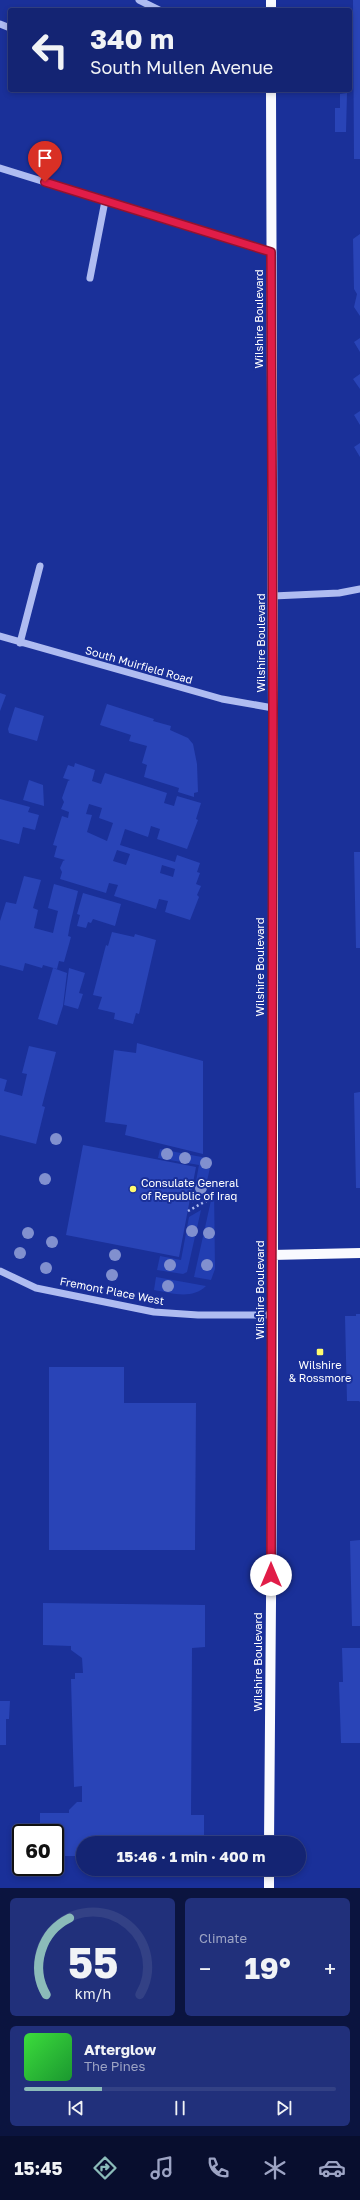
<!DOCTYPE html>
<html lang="en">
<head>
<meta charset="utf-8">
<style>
	:root { --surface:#142473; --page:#21307b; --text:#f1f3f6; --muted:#9da4c4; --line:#334185; --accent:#8bbbb9 }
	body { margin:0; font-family:"Golos Text",sans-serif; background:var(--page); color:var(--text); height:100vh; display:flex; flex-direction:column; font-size:15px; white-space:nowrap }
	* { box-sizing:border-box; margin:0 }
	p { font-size:13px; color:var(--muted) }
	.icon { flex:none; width:22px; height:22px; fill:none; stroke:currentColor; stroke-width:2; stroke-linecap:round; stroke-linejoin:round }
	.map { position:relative; height:1888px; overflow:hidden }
	.side { display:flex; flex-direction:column; gap:10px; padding:10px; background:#0b143f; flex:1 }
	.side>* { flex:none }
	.hud { position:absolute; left:8px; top:8px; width:344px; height:84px; border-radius:4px; box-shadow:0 2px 6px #0003,0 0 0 1px var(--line); background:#142473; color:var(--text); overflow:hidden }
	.speed { position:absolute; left:12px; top:1824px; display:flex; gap:8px; font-size:20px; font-weight:700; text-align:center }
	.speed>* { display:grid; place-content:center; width:52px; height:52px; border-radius:50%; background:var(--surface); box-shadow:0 2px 6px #0003,0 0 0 1px var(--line); line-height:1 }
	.speed .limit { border:2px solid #111; border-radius:6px; background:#fff; color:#111 }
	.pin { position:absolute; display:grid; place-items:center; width:34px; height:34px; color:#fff; margin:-41px -17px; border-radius:50% 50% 50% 0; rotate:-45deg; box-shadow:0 0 4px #0007 }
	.pin .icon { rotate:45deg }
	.me { position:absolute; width:44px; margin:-22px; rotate:0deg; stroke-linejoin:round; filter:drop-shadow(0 0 3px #0008) }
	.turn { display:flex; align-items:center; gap:14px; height:84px; padding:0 16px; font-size:18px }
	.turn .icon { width:52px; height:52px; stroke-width:2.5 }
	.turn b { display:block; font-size:28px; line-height:34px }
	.big { font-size:30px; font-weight:700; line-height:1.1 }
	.side .tile { flex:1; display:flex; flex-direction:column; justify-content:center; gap:6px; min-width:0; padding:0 14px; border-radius:6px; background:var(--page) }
	.side .dial { align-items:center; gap:0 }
	.dial svg { height:104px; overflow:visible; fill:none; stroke:var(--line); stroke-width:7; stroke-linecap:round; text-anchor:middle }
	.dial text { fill:var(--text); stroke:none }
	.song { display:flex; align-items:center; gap:12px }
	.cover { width:48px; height:48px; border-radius:6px; background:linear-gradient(135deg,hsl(120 70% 55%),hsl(130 70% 35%)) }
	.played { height:4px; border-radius:2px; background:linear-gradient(90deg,var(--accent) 25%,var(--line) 25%) }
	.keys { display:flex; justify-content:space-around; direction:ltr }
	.heat { display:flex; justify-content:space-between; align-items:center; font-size:22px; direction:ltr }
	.side .tiles { flex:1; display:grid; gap:10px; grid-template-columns:1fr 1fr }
	.tile:last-child { grid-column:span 2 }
	.trip { position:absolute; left:76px; top:1836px; width:230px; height:40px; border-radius:20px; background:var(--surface); box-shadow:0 2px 6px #0003,0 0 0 1px var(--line); font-weight:700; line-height:40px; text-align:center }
	.tabs { display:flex; height:64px; justify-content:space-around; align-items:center; background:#080e2e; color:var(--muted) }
	.tabs .icon { width:28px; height:28px }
	.tabs .selected { color:var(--accent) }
	.tabs b { font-size:18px; color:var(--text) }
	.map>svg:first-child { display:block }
	.green { fill:#223eb2 }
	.building { fill:#2944b7; fill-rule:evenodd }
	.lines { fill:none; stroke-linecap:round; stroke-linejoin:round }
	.path { stroke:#afbcf1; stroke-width:2.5; stroke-dasharray:2 3; stroke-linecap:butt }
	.minor { stroke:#afbcf1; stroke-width:7 }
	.major { stroke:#f9faff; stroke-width:10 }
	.tree { fill:#8190cf }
	.route-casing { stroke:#92132f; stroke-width:10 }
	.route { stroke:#e11d48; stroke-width:7 }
	.poi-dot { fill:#fffa6f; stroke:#1a3099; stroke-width:1.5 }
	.labels { text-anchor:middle; stroke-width:4; stroke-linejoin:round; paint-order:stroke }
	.street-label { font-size:11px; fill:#fff; stroke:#1a3099 }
	.poi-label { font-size:11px; fill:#fff; stroke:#1a3099; text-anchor:start }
</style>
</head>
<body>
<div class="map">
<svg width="360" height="1888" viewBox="0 0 360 1888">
	<rect width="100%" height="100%" fill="#1a3099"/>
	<path class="green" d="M 160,1149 L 212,1159 L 204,1194 L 192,1203 L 199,1165 L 158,1158 Z
		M 214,1187 L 215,1269 L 211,1280 L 194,1277 Z
		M 201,1210 L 187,1272 L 183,1274 L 157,1270 L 160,1256 L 181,1260 L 189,1217 Z
		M 156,1277 L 206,1286 C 192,1300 171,1293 154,1290 Z"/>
	<path class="building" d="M 353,0 L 360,0 L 360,159 L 354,159 Z
		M 347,93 L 346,132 L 335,132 L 335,108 L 340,108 L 340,94 Z
		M 360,234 L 360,316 L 354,307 L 357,294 L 354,289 L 353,239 Z
		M 360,338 L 360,352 L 354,342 Z
		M 360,374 L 360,389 L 353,379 Z
		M 360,411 L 360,425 L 354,415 Z
		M 360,443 L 360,457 L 354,447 Z
		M 0,693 L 6,695 L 0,711 Z
		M 107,704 L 154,719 L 153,721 L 171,726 L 170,730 L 188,738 L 193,744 L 197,764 L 198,792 L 194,793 L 194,797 L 178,792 L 179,788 L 144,777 L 147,765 L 142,763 L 147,746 L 129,741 L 131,735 L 100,725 Z
		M 15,707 L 44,716 L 37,741 L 9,733 L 8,729 Z
		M 75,763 L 95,770 L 92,781 L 101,784 L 105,773 L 167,793 L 164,803 L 174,806 L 177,796 L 201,803 L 196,819 L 198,820 L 187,849 L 157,839 L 160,829 L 151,826 L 148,837 L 125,829 L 120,845 L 175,862 L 177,855 L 200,863 L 197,872 L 200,873 L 196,884 L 201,886 L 197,895 L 199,897 L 190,920 L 165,912 L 168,901 L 159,899 L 156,909 L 114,896 L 118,885 L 109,883 L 106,893 L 60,879 L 62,872 L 60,868 L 63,861 L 65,860 L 54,857 L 57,846 L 53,845 L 62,816 L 68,818 L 69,812 L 61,809 L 64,802 L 62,798 L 68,781 L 70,780 L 63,778 L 68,765 L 74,767 ZM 89,804 L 102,808 L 99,818 L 113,823 L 107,841 L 87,832 L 92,815 L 86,814 ZM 117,850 L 130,854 L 126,865 L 113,861 ZM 162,865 L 175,869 L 173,877 L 160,873 Z
		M 29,780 L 43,785 L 44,806 L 23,800 Z
		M 0,799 L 30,807 L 28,812 L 39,815 L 35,830 L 23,827 L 19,844 L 0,839 Z
		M 354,852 L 360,852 L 360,948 L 356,948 Z
		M 24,876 L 41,880 L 33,908 L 38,910 L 34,928 L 53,933 L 58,911 L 48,908 L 54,884 L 78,891 L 70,925 L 68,936 L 71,937 L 64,962 L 59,961 L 57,969 L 43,965 L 42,968 L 25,963 L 23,971 L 0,965 L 0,921 L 6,902 L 16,904 Z
		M 83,893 L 121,904 L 115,926 L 93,919 L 91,923 L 88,922 L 86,928 L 77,926 L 80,915 L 77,914 Z
		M 112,932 L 134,937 L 135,934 L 156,940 L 139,1014 L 136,1013 L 133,1024 L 114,1019 L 115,1013 L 98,1009 L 102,997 L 93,995 L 106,945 L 108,946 Z
		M 53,968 L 67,973 L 63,1006 L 57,1025 L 38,1019 Z
		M 69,968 L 85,973 L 79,993 L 83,994 L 78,1009 L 64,1005 Z
		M 137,1043 L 203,1061 L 203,1154 L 125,1135 L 127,1125 L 105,1122 L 114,1050 L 136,1053 Z
		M 29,1046 L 56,1052 L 42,1106 L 45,1107 L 36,1144 L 0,1135 L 0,1078 L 7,1080 L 4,1091 L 22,1096 L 27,1074 L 22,1073 Z
		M 360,1092 L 360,1188 L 356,1188 L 354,1093 Z
		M 83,1145 L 196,1167 L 179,1257 L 66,1235 Z
		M 356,1314 L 360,1314 L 360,1402 L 359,1401 L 347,1401 L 345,1316 L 356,1316 Z
		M 49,1367 L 124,1367 L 124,1403 L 196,1403 L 195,1550 L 49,1550 Z
		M 360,1540 L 360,1626 L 352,1626 L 350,1541 Z
		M 43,1603 L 205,1605 L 205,1647 L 192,1648 L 191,1815 L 204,1815 L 204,1843 L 83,1843 L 83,1856 L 55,1856 L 55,1833 L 40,1833 L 40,1813 L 69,1813 L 69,1810 L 77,1802 L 82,1802 L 82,1786 L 74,1787 L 71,1679 L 75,1679 L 75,1673 L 83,1673 L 82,1658 L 71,1650 L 71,1646 L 43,1645 Z
		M 342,1648 L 360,1648 L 360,1743 L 341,1743 L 339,1682 L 343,1682 Z
		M 0,1701 L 10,1701 L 9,1719 L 6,1719 L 6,1745 L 0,1745 Z"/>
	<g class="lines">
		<path class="path" d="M 188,1211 L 208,1200"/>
		<path class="minor" d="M 139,0 L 159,10
			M 0,24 L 10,28
			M 0,168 L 271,252
			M 90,278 L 105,201
			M 273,596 L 339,593 L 360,589
			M 0,636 L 222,699 L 273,708
			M 20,643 L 40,566
			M 0,1271 L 36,1288 L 154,1312 L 198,1315 L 273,1315"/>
		<path class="major" d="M 271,10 L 271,0
			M 272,1255 L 360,1253
			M 269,1843 L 273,1361 L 273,708 L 271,90
			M 269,1888 L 269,1869"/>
	</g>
	<g class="tree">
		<circle cx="56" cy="1139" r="6"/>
		<circle cx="167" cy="1154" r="6"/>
		<circle cx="185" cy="1158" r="6"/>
		<circle cx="206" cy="1163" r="6"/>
		<circle cx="45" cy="1179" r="6"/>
		<circle cx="201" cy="1188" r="6"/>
		<circle cx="192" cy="1231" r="6"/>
		<circle cx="28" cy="1233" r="6"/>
		<circle cx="209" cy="1233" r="6"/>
		<circle cx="52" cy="1242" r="6"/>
		<circle cx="20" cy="1253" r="6"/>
		<circle cx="115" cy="1255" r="6"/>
		<circle cx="170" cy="1265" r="6"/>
		<circle cx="207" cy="1265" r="6"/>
		<circle cx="46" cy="1268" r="6"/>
		<circle cx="112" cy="1275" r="6"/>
		<circle cx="168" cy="1286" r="6"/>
	</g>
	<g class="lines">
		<g class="route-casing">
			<path id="route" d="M 45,182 L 271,252 L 273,708 L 271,1575"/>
		</g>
		<use href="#route" class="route"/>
	</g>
	<g class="poi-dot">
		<circle cx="133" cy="1189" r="4"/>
		<rect x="316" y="1348" width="8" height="8" rx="2"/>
	</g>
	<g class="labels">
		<g class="street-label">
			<text transform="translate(259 319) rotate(-90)" y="4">Wilshire Boulevard</text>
			<text transform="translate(261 643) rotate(-90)" y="4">Wilshire Boulevard</text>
			<text transform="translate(139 665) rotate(16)" y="4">South Muirfield Road</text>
			<text transform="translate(260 967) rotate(-90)" y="4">Wilshire Boulevard</text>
			<text transform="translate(260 1290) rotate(-90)" y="4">Wilshire Boulevard</text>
			<text transform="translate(112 1291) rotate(11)" y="4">Fremont Place West</text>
			<text transform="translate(258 1662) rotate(-90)" y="4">Wilshire Boulevard</text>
		</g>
		<g class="poi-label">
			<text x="141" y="1187">Consulate General<tspan x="141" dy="13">of Republic of Iraq</tspan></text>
			<text x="320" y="1369" text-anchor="middle">Wilshire<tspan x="320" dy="13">&amp; Rossmore</tspan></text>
		</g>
	</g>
</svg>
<div class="speed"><div class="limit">60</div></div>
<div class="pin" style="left:45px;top:182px;background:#d93025"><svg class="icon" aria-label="arrive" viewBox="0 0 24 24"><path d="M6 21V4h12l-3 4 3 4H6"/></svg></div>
<svg class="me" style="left:271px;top:1575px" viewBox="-20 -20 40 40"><circle r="19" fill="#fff"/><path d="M0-13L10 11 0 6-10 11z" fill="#e11d48"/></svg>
<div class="trip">15:46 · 1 min · 400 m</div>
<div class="hud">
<div class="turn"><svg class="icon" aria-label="left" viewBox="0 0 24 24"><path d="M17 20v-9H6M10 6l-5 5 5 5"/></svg><div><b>340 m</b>South Mullen Avenue</div></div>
</div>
</div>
<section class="side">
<div class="tiles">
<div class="tile dial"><svg viewBox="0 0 100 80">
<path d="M14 69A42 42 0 1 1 86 69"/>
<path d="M14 69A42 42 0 0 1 32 10" stroke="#8bbbb9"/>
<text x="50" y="56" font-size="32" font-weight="700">55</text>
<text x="50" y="72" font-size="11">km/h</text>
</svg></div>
<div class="tile"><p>Climate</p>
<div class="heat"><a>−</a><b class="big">19°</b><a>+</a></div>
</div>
<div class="tile">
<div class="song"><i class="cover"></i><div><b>Afterglow</b><p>The Pines</p></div></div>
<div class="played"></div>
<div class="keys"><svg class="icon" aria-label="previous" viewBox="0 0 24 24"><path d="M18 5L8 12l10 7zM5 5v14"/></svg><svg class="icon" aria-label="pause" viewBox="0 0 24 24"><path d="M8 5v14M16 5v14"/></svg><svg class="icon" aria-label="next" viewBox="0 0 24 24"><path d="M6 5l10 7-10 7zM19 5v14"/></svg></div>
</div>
</div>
</section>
<nav class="tabs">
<b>15:45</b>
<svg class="icon selected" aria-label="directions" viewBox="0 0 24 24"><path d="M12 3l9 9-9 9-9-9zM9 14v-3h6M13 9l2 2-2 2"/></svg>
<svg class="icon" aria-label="music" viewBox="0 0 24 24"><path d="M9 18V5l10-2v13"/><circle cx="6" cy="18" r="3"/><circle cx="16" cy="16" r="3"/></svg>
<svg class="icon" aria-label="phone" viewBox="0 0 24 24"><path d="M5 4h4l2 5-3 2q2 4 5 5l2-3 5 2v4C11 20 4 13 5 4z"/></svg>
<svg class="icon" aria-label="climate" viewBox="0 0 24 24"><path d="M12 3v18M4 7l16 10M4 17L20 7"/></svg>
<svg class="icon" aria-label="car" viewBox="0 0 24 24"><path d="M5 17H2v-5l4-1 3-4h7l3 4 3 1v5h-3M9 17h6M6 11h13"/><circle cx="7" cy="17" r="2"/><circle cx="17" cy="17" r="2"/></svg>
</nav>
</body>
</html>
